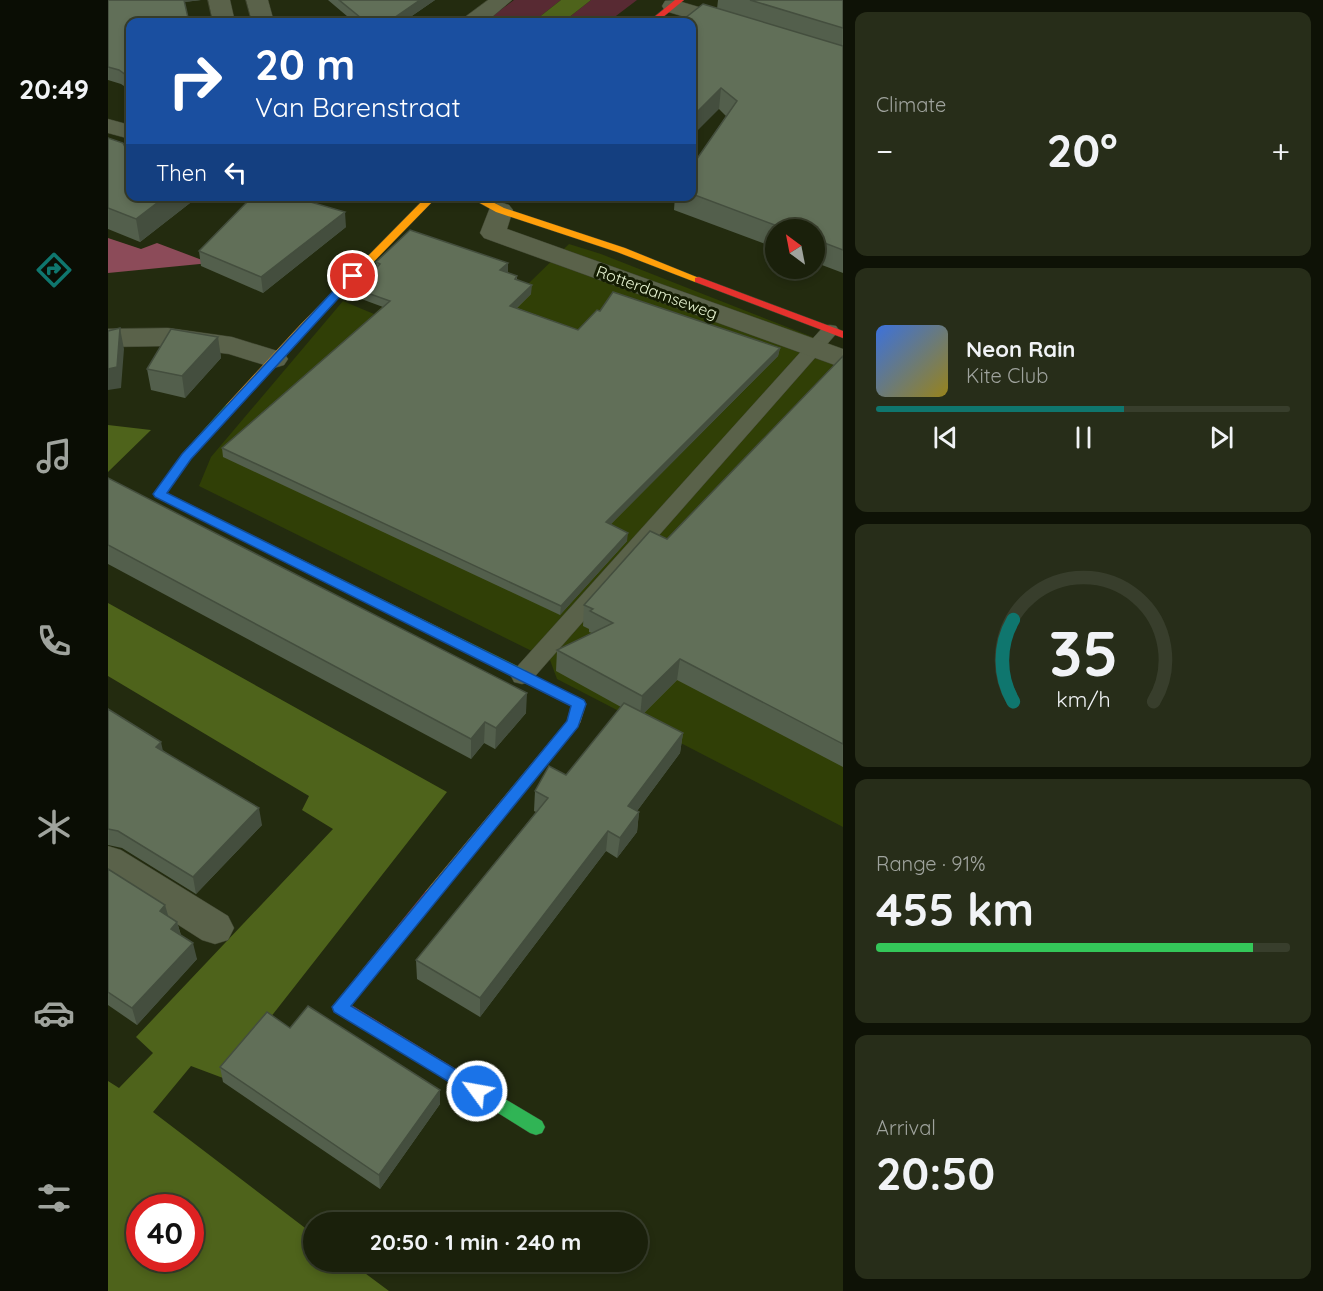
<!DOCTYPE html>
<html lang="en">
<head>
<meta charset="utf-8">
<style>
	:root { --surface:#1a200b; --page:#272d19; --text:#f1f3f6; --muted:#9fa39d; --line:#383e2c; --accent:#0f766e }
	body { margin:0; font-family:Quicksand,sans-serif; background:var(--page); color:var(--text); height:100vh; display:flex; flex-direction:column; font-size:22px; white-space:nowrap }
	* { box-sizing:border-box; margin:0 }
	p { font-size:20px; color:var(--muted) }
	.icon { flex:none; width:33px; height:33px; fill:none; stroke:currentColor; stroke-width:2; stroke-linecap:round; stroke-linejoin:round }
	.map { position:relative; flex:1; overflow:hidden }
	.side { display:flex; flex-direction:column; gap:12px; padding:12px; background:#0e1206; width:480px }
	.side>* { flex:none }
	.guide { position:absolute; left:18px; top:18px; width:570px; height:183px; border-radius:12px; box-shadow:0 3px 9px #0003,0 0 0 2px var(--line); background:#1a4fa0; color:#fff; overflow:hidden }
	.needle { width:39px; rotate:328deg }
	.tools { position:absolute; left:657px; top:219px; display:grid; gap:12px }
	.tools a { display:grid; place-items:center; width:60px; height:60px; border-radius:50%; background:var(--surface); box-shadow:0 3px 9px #0003,0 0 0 2px var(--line); font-size:30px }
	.speed { position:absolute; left:18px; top:1194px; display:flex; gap:12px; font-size:30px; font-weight:700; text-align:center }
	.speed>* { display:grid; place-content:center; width:78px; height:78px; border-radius:50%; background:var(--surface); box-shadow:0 3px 9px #0003,0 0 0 2px var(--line); line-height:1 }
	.speed .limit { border:9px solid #d22; background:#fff; color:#111 }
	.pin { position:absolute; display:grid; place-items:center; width:51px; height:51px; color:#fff; margin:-26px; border:3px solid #fff; border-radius:50%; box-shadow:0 2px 6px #0007 }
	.me { position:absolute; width:66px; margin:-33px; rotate:302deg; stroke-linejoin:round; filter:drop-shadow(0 0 4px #0008) }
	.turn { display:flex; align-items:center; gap:21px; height:126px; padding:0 30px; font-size:27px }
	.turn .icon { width:78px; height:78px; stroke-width:2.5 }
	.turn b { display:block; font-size:42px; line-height:51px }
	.then { display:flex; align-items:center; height:57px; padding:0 30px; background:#0003; gap:12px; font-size:22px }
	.big { font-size:45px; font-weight:700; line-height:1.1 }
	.side .card { flex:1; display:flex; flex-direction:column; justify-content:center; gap:9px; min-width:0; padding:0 21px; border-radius:12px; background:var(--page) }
	.side .dial { align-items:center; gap:0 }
	.dial svg { height:156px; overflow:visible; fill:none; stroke:var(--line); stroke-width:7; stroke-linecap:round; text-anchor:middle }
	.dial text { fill:var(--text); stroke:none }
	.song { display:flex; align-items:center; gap:18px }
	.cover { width:72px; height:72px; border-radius:9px; background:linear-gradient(135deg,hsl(220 70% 55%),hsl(50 70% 35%)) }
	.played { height:6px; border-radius:3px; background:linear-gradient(90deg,var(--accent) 60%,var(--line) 60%) }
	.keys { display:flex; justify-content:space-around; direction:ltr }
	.heat { display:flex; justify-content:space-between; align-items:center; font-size:33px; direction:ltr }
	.charge { height:9px; border-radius:4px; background:linear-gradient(90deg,#34c759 91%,var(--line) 0) }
	.trip { position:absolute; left:195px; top:1212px; width:345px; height:60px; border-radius:30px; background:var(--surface); box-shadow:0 3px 9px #0003,0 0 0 2px var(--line); font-weight:700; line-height:60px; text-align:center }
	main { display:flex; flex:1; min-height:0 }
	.dock { display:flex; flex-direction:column; width:108px; justify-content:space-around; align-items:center; background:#0a0d04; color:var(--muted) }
	.dock .icon { width:42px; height:42px }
	.dock .selected { color:var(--accent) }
	.dock b { font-size:27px; color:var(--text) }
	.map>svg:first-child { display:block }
	.built { fill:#303f06 }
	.green { fill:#582a33 }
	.forest { fill:#8c4b59 }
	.water { fill:#4e631b; fill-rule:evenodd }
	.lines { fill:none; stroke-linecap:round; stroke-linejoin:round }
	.lane-casing { stroke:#3e442f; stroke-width:1 }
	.street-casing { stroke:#3e442f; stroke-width:1 }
	.fast-casing { stroke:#3e442f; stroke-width:1 }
	.slow-casing { stroke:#3e442f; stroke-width:1 }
	.jam-casing { stroke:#3e442f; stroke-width:1 }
	.lane { fill:#5a624a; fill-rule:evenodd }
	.street { fill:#5a624a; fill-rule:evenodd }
	.fast { fill:#30b455; fill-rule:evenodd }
	.slow { fill:#ff9f0a; fill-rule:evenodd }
	.jam { fill:#e5322d; fill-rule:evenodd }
	.wall { fill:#535f4c }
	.shaded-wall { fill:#444e3e }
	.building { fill:#616f58; stroke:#444e3e; stroke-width:1.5 }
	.route { fill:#1a73e8; stroke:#114b97; stroke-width:1.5 }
	.labels { text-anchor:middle; stroke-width:6; stroke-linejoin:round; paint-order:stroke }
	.street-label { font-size:16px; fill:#e6f3d1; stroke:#151d03 }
</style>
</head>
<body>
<main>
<nav class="dock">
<b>20:49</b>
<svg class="icon selected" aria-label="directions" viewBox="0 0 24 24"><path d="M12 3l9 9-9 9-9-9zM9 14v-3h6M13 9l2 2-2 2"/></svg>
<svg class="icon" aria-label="music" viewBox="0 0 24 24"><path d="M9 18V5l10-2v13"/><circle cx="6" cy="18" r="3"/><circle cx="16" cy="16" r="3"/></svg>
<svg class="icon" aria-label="phone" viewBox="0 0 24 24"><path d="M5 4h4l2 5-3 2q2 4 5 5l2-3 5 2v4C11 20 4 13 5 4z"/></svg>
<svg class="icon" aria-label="climate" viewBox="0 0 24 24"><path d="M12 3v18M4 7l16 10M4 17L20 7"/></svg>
<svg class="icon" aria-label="car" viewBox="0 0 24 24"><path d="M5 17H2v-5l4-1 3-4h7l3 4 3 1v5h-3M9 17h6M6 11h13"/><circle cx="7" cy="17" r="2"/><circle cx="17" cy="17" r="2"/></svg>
<svg class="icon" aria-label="filters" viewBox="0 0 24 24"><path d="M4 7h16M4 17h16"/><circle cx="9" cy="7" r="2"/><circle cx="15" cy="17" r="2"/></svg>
</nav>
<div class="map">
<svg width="735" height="1291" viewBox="0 0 735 1291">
	<rect width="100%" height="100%" fill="#232b0f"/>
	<path class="built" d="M 461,244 L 493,254 L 735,349 L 735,827 L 449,679 L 442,660 L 91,486 L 103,457 L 235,301 L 266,314 L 280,301 L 373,330 Z"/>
	<path class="green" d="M 406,0 L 453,0 L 425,22 L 376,22 Z
		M 483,0 L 529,0 L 500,22 L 455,22 Z"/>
	<path class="forest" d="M 0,238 L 33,249 L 49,243 L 102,263 L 0,273 Z"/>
	<path class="water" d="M 453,0 L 483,0 L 455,22 L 425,22 Z
		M 0,425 L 43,430 L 0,472 Z
		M 0,603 L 339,792 L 115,1078 L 83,1066 L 45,1112 L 205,1234 L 206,1262 L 242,1262 L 281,1291 L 0,1291 L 0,1081 L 11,1088 L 45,1053 L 28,1037 L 225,829 L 194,810 L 201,796 L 0,676 ZM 32,1208 L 82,1208 L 82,1258 L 32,1258 Z"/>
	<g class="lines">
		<g class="lane-casing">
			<path id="lane" d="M 722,325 L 728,326 L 731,330 L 728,334 L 422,682 L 414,684 L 406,682 L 403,676 L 406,670 L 716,326 Z"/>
		</g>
		<g class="street-casing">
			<path id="street" d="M 100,0 L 122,0 L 127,22 L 105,22 Z
				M 138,0 L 160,0 L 166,22 L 144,22 Z
				M 380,0 L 404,0 L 378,22 L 354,22 L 357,17 Z
				M 567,0 L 635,20 L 638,25 L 635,30 L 627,32 L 557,11 L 554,6 L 557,1 Z
				M 0,119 L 22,125 L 22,139 L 0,133 Z
				M 392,202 L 401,205 L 405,210 L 399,229 L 735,349 L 735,368 L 376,238 L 372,233 L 383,205 Z
				M 60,328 L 124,337 L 176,353 L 180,359 L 176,365 L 166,368 L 121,354 L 60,346 L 0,347 L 0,329 Z
				M 0,846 L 13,850 L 120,916 L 126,928 L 120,940 L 107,944 L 94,940 L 0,880 Z"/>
		</g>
		<g class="fast-casing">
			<path id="fast" d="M 123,403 L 129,407 L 127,410 L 82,460 L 59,493 L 417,670 L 419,674 L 417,678 L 407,678 L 48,497 L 46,494 L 48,491 L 74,454 L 119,404 Z
				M 353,1073 L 434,1121 L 437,1127 L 434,1133 L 428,1135 L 422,1133 L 347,1086 L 345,1081 L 347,1076 Z"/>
		</g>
		<g class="slow-casing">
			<path id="slow" d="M 319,196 L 330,196 L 200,329 L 127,410 L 119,410 L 117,407 L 119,404 L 192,325 Z
				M 359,196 L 373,196 L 396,208 L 517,248 L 596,280 L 595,282 L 587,282 L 509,252 L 388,212 Z
				M 412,669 L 476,700 L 478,704 L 472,723 L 328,901 L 323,902 L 318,901 L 315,896 L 318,891 L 459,721 L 463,706 L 407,678 L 405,674 L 407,670 Z"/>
		</g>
		<g class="jam-casing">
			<path id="jam" d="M 567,0 L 576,0 L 549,22 L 540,22 Z
				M 591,277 L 735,331 L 735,338 L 587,282 L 587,278 Z
				M 323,890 L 328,891 L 331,896 L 328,901 L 243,1005 L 359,1076 L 361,1081 L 359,1086 L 353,1089 L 226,1012 L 224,1007 L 318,891 Z"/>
		</g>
		<use href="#lane" class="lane"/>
		<use href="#street" class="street"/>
		<use href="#fast" class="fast"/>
		<use href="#slow" class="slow"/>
		<use href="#jam" class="jam"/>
	</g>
	<path class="wall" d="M 0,0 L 93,0 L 77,2 L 22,22 L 22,90 L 13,84 L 0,80 Z
		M 220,0 L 327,0 L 295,22 L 246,22 Z
		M 610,0 L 735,0 L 735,273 L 706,262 L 706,230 L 668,230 L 668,248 L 566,210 L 567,196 L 584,196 L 584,166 L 618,116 L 611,109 L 609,9 Z
		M 0,138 L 20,153 L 91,196 L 32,242 L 0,229 Z
		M 238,227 L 155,293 L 93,266 L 91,251 Z
		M 268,262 L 400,272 L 399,272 L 409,276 L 409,280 L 423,294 L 409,308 L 470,330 L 672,348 L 670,356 L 503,524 L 519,541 L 452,615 L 115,457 L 114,448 L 275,307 L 248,297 L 248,289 L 269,267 Z
		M 110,337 L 113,358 L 77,398 L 43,390 L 39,369 Z
		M 735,356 L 735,767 L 569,680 L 536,713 L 575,733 L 572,753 L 529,811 L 531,812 L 529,832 L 509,858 L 498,851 L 372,1017 L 309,979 L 308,960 L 428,812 L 426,811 L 427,791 L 458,775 L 513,707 L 448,671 L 449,650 L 484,633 L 481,632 L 481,629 L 475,626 L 476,605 L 559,539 Z
		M 0,478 L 418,713 L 387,749 L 376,743 L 363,759 L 0,564 Z
		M 0,709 L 154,825 L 88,894 L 14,848 L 0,845 Z
		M 0,869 L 57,905 L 60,916 L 69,922 L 73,935 L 89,959 L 29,1025 L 0,1005 Z
		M 182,1028 L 332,1104 L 272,1189 L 115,1082 L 112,1067 Z"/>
	<path class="shaded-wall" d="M 75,0 L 93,0 L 76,2 Z
		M 312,0 L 327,0 L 295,22 L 280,22 Z
		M 613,88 L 611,109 L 584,136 L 584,117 Z
		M 58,196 L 91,196 L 32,242 L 28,219 Z
		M 237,212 L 238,227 L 155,293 L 153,277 Z
		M 400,263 L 400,272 L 392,278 L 392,270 Z
		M 424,285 L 423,294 L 402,314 L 402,306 Z
		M 12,328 L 16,349 L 13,388 L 0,390 L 0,369 Z
		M 110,337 L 113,358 L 77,398 L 74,376 Z
		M 672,348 L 670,356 L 497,530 L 498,522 Z
		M 520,533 L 519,541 L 452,615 L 453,606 Z
		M 572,659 L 569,680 L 532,717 L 534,696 Z
		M 419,693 L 418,713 L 387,749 L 388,728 Z
		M 377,722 L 376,743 L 363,759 L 363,739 Z
		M 575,733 L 572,753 L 518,826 L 520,806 Z
		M 53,742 L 57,760 L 48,747 Z
		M 151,808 L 154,825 L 88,894 L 85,877 Z
		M 531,812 L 529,832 L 509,858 L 512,838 Z
		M 500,831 L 498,851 L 372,1017 L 372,998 Z
		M 57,905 L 62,922 L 52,911 Z
		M 69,922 L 74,939 L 63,929 Z
		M 85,943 L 89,959 L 29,1025 L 24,1008 Z
		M 332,1090 L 332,1104 L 272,1189 L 271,1175 Z"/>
	<path class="building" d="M 0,0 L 76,0 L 81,22 L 22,22 L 22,78 L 11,70 L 0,67 Z
		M 231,0 L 312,0 L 280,22 L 258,22 Z
		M 642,0 L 735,0 L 735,28 Z
		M 595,4 L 735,46 L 735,250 L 706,239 L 706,230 L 680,230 L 584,194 L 584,166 L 629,101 L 613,88 L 584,117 L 584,22 L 572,22 Z
		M 0,138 L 15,143 L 20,153 L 22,153 L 22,196 L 58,196 L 28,219 L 0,208 Z
		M 145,196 L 182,196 L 237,212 L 153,277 L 91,251 Z
		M 302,230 L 400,263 L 392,270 L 409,276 L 407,279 L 424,285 L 402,306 L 470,330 L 489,310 L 492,311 L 505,292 L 672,348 L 498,522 L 520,533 L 453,606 L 114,448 L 282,301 L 248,289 L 272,264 L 268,262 Z
		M 12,328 L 9,367 L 0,369 L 0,331 Z
		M 63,329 L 110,337 L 74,376 L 39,369 Z
		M 735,356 L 735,744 L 572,659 L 534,696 L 449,650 L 505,623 L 482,611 L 485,609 L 476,605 L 542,531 L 559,539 Z
		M 0,478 L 419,693 L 388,728 L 377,722 L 363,739 L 0,545 Z
		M 516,703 L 575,733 L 520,806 L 531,812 L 512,838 L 500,831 L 372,998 L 308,960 L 440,798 L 427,791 L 441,766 L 458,775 Z
		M 0,709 L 53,742 L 48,747 L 151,808 L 85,877 L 10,831 L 0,829 Z
		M 0,869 L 57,905 L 52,911 L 69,922 L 63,929 L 85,943 L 24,1008 L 0,992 Z
		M 200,1006 L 332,1090 L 271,1175 L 112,1067 L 159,1012 L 182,1028 Z"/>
	<path class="route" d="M 245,273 L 249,274 L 249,278 L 83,459 L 59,493 L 476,700 L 478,704 L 470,727 L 243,1006 L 375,1086 L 378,1091 L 375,1097 L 369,1099 L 226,1012 L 224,1007 L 459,721 L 463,706 L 47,497 L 45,494 L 74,454 L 241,274 Z"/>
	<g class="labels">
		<g class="street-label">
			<text transform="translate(549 292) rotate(20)" y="6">Rotterdamseweg</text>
		</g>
	</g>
</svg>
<div class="tools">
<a><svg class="needle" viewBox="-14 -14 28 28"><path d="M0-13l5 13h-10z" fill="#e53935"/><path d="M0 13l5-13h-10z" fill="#9fa39d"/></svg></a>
</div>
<div class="speed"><div class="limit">40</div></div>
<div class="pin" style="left:245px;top:276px;background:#d93025"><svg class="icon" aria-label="arrive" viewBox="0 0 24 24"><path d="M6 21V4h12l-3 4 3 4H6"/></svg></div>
<svg class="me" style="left:369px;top:1091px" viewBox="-20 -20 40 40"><circle r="17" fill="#1a73e8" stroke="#fff" stroke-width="3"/><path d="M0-11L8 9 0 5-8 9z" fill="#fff"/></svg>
<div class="trip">20:50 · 1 min · 240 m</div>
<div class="guide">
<div class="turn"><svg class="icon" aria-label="right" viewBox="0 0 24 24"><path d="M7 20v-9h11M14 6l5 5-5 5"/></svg><div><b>20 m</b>Van Barenstraat</div></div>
<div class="then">Then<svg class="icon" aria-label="left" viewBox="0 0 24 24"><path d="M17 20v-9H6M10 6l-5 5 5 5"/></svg></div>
</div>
</div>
<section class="side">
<div class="card"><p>Climate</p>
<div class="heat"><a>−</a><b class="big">20°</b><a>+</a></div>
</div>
<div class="card">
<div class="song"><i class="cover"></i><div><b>Neon Rain</b><p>Kite Club</p></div></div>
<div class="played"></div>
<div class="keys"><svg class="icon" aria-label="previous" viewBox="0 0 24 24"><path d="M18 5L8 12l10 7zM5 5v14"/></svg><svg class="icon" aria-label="pause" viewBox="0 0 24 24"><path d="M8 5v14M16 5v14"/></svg><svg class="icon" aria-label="next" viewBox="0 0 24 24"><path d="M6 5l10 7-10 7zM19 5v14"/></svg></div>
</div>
<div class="card dial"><svg viewBox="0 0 100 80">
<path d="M14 69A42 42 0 1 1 86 69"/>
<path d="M14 69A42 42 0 0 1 14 27" stroke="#0f766e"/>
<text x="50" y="56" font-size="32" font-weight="700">35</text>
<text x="50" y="72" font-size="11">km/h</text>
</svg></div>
<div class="card"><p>Range · 91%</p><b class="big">455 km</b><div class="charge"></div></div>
<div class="card"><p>Arrival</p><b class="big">20:50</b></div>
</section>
</main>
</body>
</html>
